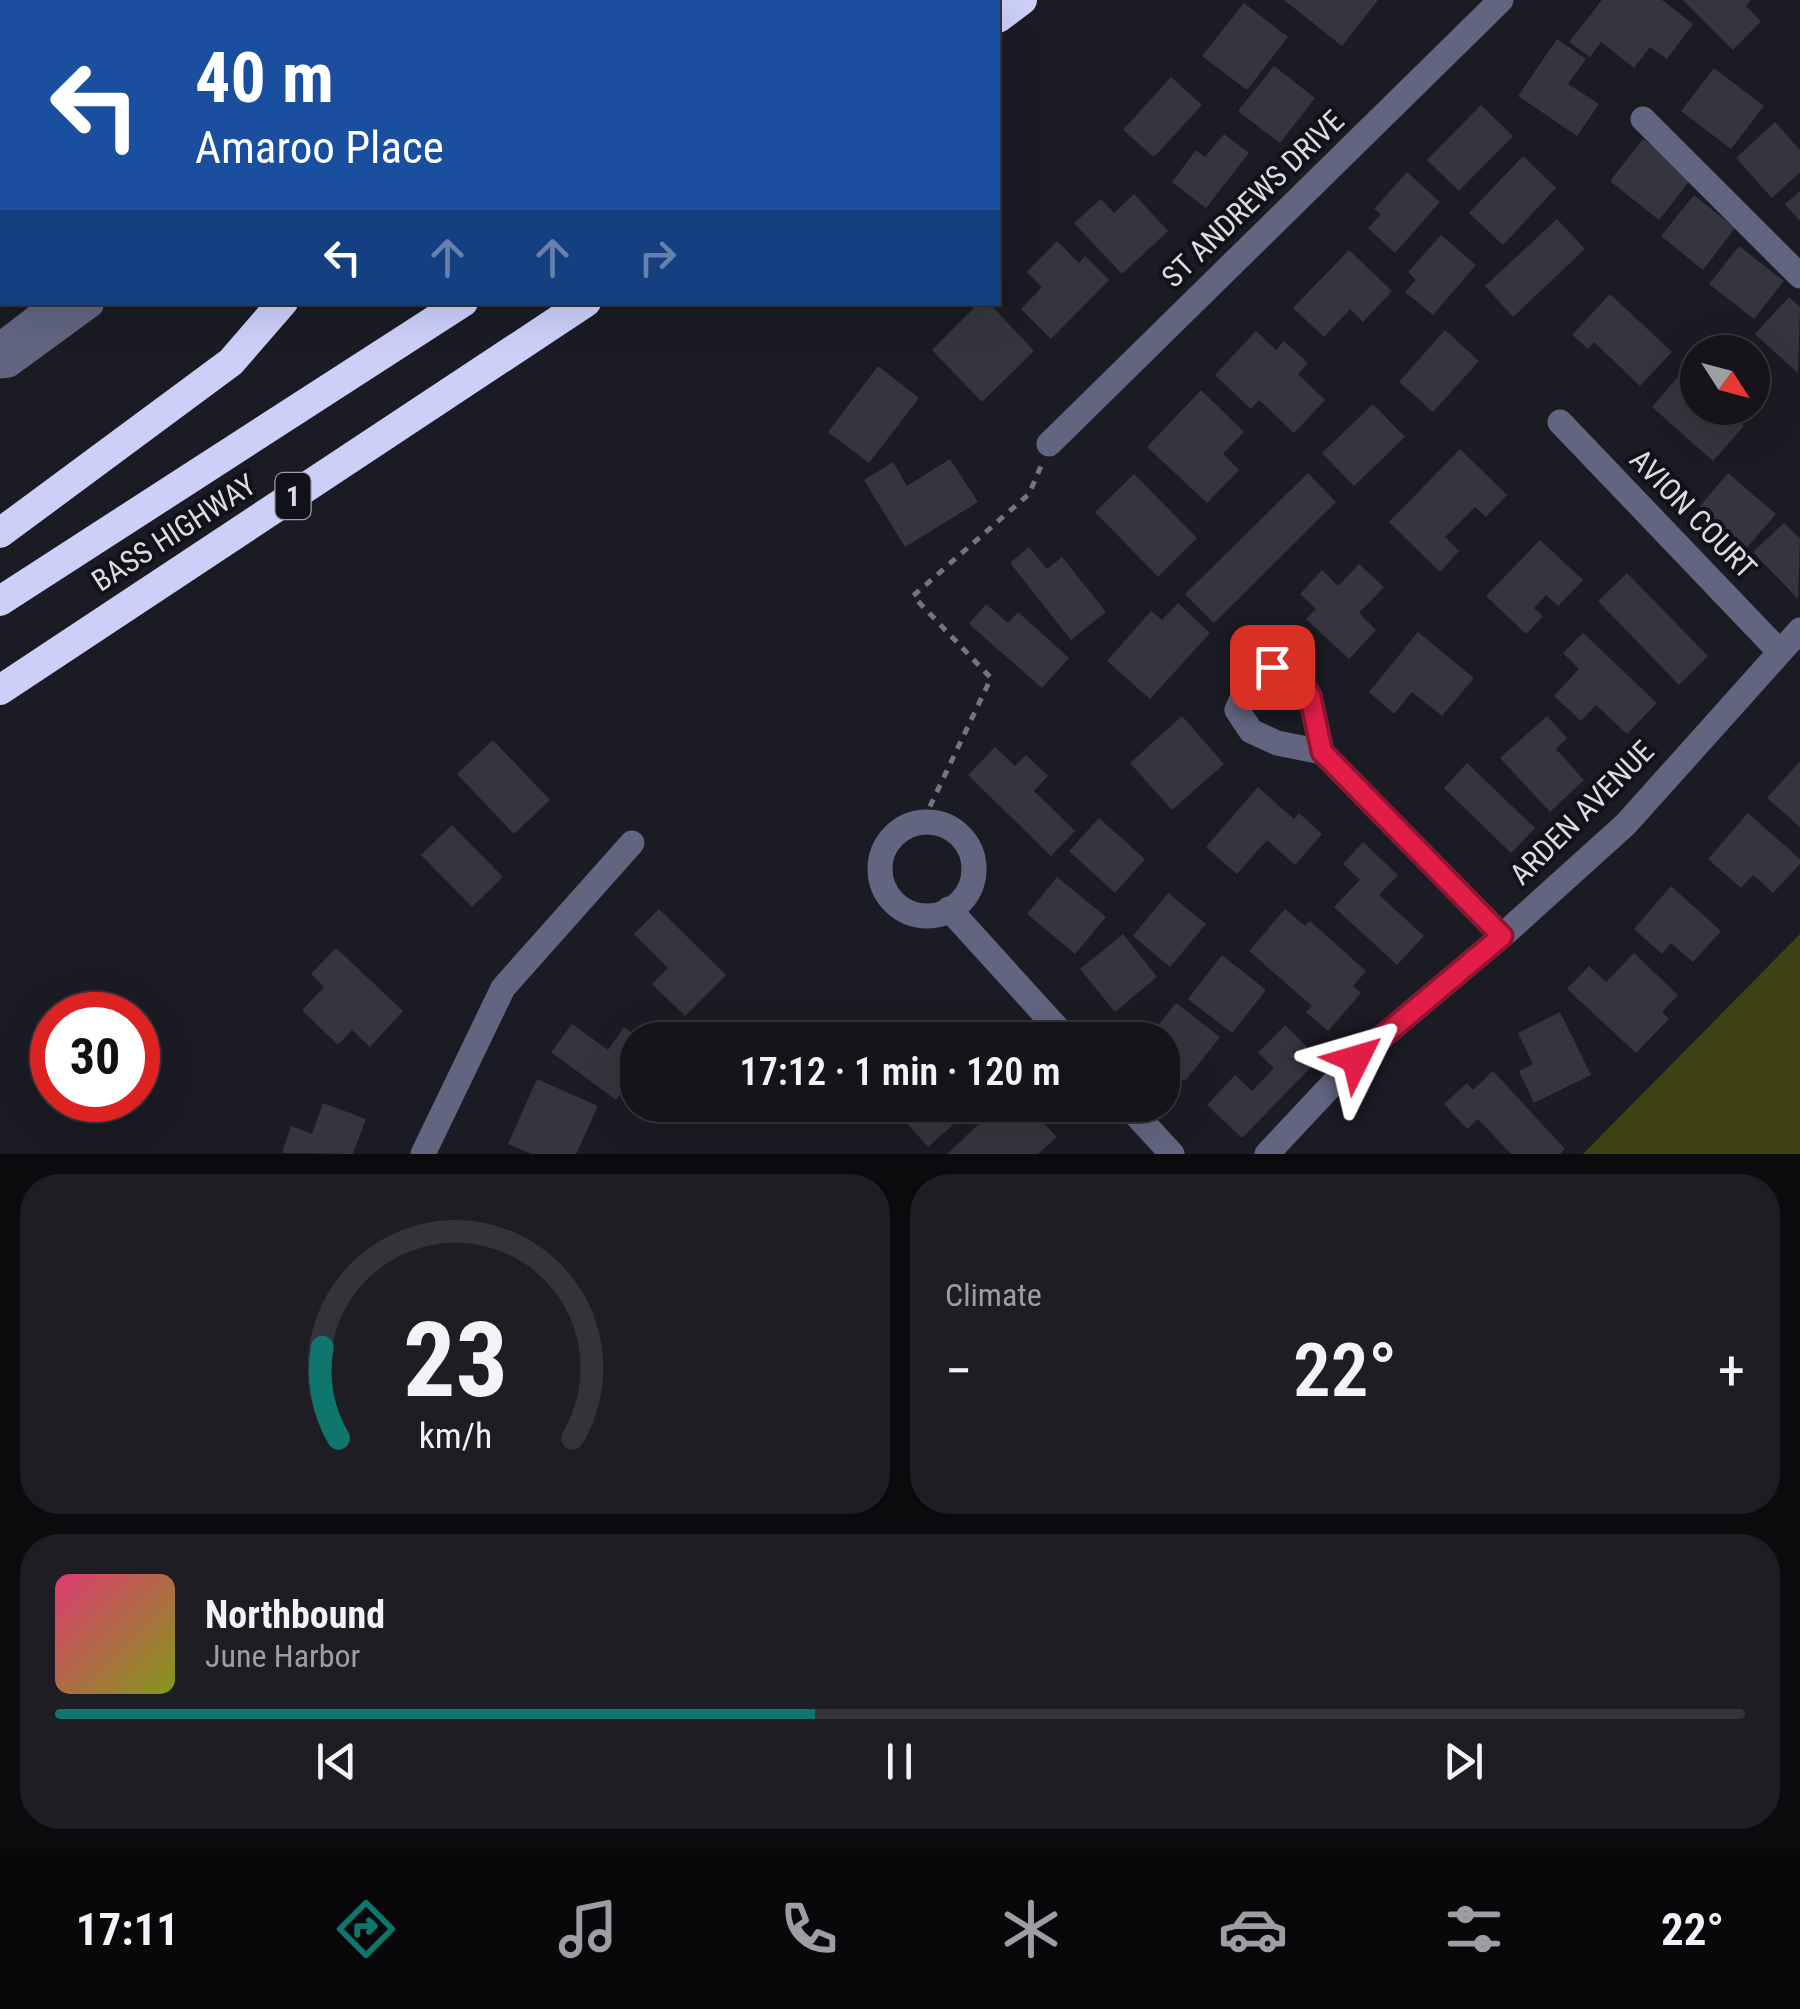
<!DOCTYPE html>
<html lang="en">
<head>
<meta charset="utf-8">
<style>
	:root { --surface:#14141a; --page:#1d1d23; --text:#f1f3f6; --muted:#9d9ea2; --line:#333339; --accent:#0f766e }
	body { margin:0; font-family:"Roboto Condensed",sans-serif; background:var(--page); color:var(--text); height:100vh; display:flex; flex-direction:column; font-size:38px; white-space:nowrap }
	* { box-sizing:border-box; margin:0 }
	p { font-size:32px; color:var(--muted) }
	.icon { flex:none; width:55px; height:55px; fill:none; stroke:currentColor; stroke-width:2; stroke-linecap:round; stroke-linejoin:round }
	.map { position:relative; height:1154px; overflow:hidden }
	.details { display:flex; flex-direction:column; gap:20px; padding:20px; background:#0b0b0e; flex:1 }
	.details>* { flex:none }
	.banner { position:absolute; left:0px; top:0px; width:1000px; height:305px; box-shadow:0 10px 40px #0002,0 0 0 2px var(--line); background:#1a4fa0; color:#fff; overflow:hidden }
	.needle { width:65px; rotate:126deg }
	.fabs { position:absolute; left:1680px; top:335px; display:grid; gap:20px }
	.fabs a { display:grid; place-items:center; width:90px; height:90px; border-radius:50%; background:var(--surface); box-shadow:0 10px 40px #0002,0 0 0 2px var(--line); font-size:50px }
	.speed { position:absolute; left:30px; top:992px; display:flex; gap:20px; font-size:50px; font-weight:700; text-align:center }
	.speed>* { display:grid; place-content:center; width:130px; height:130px; border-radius:50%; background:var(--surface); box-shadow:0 10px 40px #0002,0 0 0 2px var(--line); line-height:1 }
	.speed .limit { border:15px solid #d22; background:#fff; color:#111 }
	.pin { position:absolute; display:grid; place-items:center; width:85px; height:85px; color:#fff; margin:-42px; border-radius:20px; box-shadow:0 5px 15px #0006 }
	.me { position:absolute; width:110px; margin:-55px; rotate:50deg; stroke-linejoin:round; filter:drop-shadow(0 0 8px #0008) }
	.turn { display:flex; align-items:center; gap:35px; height:210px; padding:0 30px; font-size:45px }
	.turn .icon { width:130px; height:130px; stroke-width:2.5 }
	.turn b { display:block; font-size:70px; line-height:85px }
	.lanes { display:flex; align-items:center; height:95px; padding:0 30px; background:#0003; justify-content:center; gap:50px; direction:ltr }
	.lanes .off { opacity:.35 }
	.big { font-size:75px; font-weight:600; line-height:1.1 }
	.details .card { flex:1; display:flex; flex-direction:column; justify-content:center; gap:15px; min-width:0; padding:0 35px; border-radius:40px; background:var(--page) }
	.details .dial { align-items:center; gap:0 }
	.dial svg { height:260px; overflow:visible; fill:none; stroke:var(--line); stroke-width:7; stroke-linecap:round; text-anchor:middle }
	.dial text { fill:var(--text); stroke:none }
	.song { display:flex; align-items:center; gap:30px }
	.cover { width:120px; height:120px; border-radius:15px; background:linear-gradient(135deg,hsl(340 70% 55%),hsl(70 70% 35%)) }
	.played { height:10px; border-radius:5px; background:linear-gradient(90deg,var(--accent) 45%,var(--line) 45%) }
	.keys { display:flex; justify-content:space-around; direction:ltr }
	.heat { display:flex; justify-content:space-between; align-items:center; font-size:55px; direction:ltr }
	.details .tiles { flex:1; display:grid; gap:20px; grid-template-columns:1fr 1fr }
	.card:last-child { grid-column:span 2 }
	.trip { position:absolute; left:620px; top:1022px; width:560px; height:100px; border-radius:40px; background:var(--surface); box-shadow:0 10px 40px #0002,0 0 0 2px var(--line); font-weight:600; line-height:100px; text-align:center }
	.tab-bar { display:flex; height:160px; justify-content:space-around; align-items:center; background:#08080a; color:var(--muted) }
	.tab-bar .icon { width:70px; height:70px }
	.tab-bar .current { color:var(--accent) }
	.tab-bar b { font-size:45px; color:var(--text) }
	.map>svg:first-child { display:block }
	.green { fill:#3e4212 }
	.building { fill:#35353e }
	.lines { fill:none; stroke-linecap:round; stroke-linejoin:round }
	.path { stroke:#75767d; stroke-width:5; stroke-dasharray:8 8; stroke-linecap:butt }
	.minor { stroke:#626580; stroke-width:25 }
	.highway { stroke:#ccd0f9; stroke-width:30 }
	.route-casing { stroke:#92132f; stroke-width:25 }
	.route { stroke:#e11d48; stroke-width:18 }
	.labels { text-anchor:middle; stroke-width:8; stroke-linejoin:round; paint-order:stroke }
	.shield { fill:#111219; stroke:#9e9fa5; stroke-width:2.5 }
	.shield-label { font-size:28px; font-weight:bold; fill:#dbdce1 }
	.street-label { font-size:30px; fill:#dbdce1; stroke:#111219 }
</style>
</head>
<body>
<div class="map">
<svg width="1800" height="1154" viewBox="0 0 1800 1154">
	<rect width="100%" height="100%" fill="#1a1b23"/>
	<path class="green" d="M 320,0 L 716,0 L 321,2 Z
		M 1800,934 L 1800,1154 L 1583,1154 Z"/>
	<path class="building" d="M 1284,0 L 1378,0 L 1342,46 Z
		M 1602,0 L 1662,0 L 1693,24 L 1667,59 L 1650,47 L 1634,68 L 1601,42 L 1590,57 L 1569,42 Z
		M 1683,0 L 1751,0 L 1746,6 L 1761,21 L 1733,50 Z
		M 1244,3 L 1288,37 L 1247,90 L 1202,56 Z
		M 1557,39 L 1586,59 L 1568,84 L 1599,104 L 1577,136 L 1518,96 Z
		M 1274,66 L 1315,98 L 1280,143 L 1238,111 Z
		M 1714,68 L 1764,106 L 1731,149 L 1681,111 Z
		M 1171,77 L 1202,105 L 1154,157 L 1123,130 Z
		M 1481,105 L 1513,136 L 1459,191 L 1427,160 Z
		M 1775,122 L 1800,150 L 1800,172 L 1772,198 L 1736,158 Z
		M 1224,134 L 1249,153 L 1206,208 L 1172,182 L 1196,150 L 1205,157 Z
		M 1643,139 L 1692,178 L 1659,220 L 1610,181 Z
		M 1523,156 L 1556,188 L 1503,245 L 1469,213 Z
		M 1407,172 L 1440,202 L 1395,253 L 1368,228 L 1381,214 L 1374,209 Z
		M 1800,191 L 1800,221 L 1785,204 Z
		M 1134,194 L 1168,231 L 1122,274 L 1074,223 L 1101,199 L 1114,213 Z
		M 1694,195 L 1735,228 L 1703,270 L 1661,236 Z
		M 1557,219 L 1585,249 L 1513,317 L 1485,286 Z
		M 1441,235 L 1476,265 L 1433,315 L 1405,292 L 1416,280 L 1408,272 Z
		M 1057,241 L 1079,263 L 1085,256 L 1109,280 L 1051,339 L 1021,309 L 1042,287 L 1027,272 Z
		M 1739,246 L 1784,281 L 1754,319 L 1709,284 Z
		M 1349,250 L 1392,291 L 1363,322 L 1350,309 L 1324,337 L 1293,308 Z
		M 1610,294 L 1672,352 L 1640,386 L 1594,342 L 1588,349 L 1572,335 Z
		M 1789,297 L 1800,307 L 1798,373 L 1755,334 Z
		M 980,302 L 988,302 L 1034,351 L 982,402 L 932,350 Z
		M 1445,330 L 1479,361 L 1433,412 L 1399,382 Z
		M 1256,331 L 1276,350 L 1284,341 L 1308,363 L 1298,374 L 1325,400 L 1294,433 L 1259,400 L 1251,409 L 1215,375 Z
		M 878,366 L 919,398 L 869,463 L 828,432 Z
		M 1682,372 L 1698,386 L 1698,408 L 1722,408 L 1744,426 L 1713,461 L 1652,407 Z
		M 1201,390 L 1244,432 L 1223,454 L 1239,470 L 1207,503 L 1147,447 Z
		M 1373,404 L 1405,437 L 1354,486 L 1322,453 Z
		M 1460,449 L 1507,495 L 1486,517 L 1475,507 L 1445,537 L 1459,551 L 1440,572 L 1389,522 Z
		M 950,459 L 978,502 L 905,547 L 864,480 L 893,462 L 907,486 Z
		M 1308,473 L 1336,502 L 1214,623 L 1185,594 Z
		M 1728,473 L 1776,514 L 1744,551 L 1696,511 Z
		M 1134,474 L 1197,538 L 1158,577 L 1095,512 Z
		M 1784,523 L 1800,539 L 1798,599 L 1753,552 Z
		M 1540,540 L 1583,580 L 1558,606 L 1546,595 L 1534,608 L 1543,616 L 1526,634 L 1486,596 Z
		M 1029,547 L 1047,569 L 1062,557 L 1106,612 L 1071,640 L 1010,563 Z
		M 1359,564 L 1384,587 L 1359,613 L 1376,630 L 1349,659 L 1306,619 L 1316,609 L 1300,594 L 1322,570 L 1338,586 Z
		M 1627,573 L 1708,656 L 1679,685 L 1598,601 Z
		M 1178,603 L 1210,633 L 1150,699 L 1107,661 L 1151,611 L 1162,620 Z
		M 986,604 L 1008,623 L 1018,612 L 1069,658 L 1042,688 L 969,624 Z
		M 1418,632 L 1474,678 L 1442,716 L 1412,692 L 1394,714 L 1369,692 Z
		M 1583,633 L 1657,703 L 1627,734 L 1596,705 L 1581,721 L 1554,696 L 1579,669 L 1563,653 Z
		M 1182,716 L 1224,764 L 1172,810 L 1130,763 Z
		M 1547,716 L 1567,738 L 1556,749 L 1584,780 L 1550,812 L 1500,758 Z
		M 493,740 L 550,800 L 514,834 L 457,774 Z
		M 995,747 L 1015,766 L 1026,755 L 1048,776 L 1034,791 L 1075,831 L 1051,856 L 968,775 Z
		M 1800,761 L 1800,827 L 1767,798 Z
		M 1467,763 L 1535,828 L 1511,853 L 1444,788 Z
		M 1258,787 L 1294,819 L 1299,813 L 1322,834 L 1295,865 L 1267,840 L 1237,874 L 1206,847 Z
		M 1748,813 L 1800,859 L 1800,864 L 1773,893 L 1753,875 L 1741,888 L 1708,859 Z
		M 1099,818 L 1145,859 L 1115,893 L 1069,851 Z
		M 452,825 L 503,877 L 472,907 L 421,855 Z
		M 1363,842 L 1398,875 L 1379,895 L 1424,936 L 1397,965 L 1334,907 L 1360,880 L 1343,864 Z
		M 1057,877 L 1106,917 L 1075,954 L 1027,914 Z
		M 1671,886 L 1721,931 L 1693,962 L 1671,943 L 1662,954 L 1634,929 Z
		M 1168,893 L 1206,924 L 1170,967 L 1133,936 Z
		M 659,909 L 726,975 L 685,1016 L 652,984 L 668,968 L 634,934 Z
		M 1285,909 L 1305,926 L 1310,921 L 1366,971 L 1353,986 L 1361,993 L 1328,1031 L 1306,1012 L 1312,1006 L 1249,951 Z
		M 1123,934 L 1157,977 L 1115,1012 L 1080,969 Z
		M 336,948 L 403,1011 L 370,1047 L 352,1030 L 338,1045 L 302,1010 L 324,987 L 311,974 Z
		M 1634,953 L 1678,995 L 1662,1012 L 1669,1019 L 1636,1053 L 1567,989 L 1589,966 L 1606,982 Z
		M 1222,955 L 1266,990 L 1232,1033 L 1188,999 Z
		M 1176,1003 L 1220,1037 L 1185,1081 L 1162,1063 L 1162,1040 L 1146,1040 Z
		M 1560,1012 L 1591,1075 L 1534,1103 L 1519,1071 L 1533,1064 L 1518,1033 Z
		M 572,1024 L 608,1050 L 624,1027 L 642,1040 L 638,1040 L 638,1071 L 616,1100 L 551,1052 Z
		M 1285,1025 L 1319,1059 L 1242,1138 L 1207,1105 L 1235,1075 L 1252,1091 L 1274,1068 L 1258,1053 Z
		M 1493,1071 L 1565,1149 L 1560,1154 L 1511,1154 L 1478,1119 L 1467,1129 L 1444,1104 L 1467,1083 L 1473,1090 Z
		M 537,1079 L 598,1106 L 576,1154 L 532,1154 L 508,1144 Z
		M 323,1103 L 366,1119 L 353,1154 L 282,1153 L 291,1126 L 312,1134 Z
		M 891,1105 L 975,1105 L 928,1147 Z
		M 999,1105 L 1026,1105 L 1057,1137 L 1038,1154 L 947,1154 Z"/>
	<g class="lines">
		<path class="path" d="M 923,821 L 991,678 L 913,596 L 1029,494 L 1041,466"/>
		<path class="minor" d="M 254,0 L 256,2
			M 1643,119 L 1800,276
			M 0,345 L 56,302
			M 0,366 L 9,365 L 91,305
			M 1560,422 L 1779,651
			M 1049,444 L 1501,0
			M 1322,752 L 1310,696 L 1293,672 L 1272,667 L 1250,680 L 1237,710 L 1251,731 L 1277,743 L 1322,752 L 1502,936
			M880 869a47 47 0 1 1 94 0a47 47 0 1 1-94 0Z
			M 949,909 L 1068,1040
			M 1127,1105 L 1172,1154
			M 423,1154 L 503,988 L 632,843
			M 1267,1154 L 1356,1059 L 1502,936 L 1626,824 L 1800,630"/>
		<path class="highway" d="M 908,2 L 912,0
			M 998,18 L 1022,0
			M 0,533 L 231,362 L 283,302
			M 0,601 L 463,302
			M 0,690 L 586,302"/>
	</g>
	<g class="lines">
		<g class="route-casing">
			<path id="route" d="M 1272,667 L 1293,672 L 1310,696 L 1322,752 L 1502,936 L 1356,1059"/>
		</g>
		<use href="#route" class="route"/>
	</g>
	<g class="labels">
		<rect class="shield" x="275.5" y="473" width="35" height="46" rx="8"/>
		<g class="shield-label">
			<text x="293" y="506">1</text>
		</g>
		<g class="street-label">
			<text transform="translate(1253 199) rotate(-44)" y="10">ST ANDREWS DRIVE</text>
			<text transform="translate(1693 514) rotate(46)" y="10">AVION COURT</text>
			<text transform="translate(174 533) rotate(-33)" y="10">BASS HIGHWAY</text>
			<text transform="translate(1582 813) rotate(-45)" y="10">ARDEN AVENUE</text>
		</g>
	</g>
</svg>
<div class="fabs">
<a><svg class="needle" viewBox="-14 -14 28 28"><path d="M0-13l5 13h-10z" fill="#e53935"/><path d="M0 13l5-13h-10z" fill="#9d9ea2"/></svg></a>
</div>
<div class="speed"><div class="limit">30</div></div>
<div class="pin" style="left:1272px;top:667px;background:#d93025"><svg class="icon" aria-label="arrive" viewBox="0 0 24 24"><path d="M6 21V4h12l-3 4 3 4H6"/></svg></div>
<svg class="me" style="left:1356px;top:1059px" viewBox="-20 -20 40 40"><path d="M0-17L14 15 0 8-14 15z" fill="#e11d48" stroke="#fff" stroke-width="4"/></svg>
<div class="trip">17:12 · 1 min · 120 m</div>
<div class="banner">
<div class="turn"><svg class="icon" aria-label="left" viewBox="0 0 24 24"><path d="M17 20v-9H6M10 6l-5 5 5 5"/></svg><div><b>40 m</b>Amaroo Place</div></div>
<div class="lanes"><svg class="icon" aria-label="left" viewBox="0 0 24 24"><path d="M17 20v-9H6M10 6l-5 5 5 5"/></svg><svg class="icon off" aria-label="ahead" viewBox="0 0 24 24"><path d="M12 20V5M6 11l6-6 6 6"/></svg><svg class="icon off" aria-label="ahead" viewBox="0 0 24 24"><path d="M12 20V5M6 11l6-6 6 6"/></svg><svg class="icon off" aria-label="right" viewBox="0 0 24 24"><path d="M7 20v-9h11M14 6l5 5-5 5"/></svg></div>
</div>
</div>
<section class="details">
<div class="tiles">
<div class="card dial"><svg viewBox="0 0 100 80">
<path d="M14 69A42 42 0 1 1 86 69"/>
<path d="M14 69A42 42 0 0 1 9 41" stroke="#0f766e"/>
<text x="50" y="56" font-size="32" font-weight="700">23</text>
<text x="50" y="72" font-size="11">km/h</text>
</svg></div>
<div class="card"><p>Climate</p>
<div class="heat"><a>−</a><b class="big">22°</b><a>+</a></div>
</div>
<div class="card">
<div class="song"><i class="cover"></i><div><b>Northbound</b><p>June Harbor</p></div></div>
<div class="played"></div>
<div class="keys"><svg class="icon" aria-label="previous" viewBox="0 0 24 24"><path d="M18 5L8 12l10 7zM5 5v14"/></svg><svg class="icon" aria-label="pause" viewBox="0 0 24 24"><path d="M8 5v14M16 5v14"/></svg><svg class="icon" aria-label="next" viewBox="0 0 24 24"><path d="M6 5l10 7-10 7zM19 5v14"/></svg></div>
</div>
</div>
</section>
<nav class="tab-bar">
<b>17:11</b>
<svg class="icon current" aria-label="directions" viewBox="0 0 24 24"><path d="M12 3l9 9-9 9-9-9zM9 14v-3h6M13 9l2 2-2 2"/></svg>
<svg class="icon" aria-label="music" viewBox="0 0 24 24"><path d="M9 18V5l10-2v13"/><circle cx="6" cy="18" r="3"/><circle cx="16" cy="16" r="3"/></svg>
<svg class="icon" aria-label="phone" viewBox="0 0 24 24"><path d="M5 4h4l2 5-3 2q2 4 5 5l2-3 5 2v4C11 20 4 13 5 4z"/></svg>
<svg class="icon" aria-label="climate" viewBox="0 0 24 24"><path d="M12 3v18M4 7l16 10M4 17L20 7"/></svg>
<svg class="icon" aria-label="car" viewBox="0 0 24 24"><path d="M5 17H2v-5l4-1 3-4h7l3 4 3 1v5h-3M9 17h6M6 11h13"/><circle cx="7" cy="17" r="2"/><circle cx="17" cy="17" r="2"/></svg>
<svg class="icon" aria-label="filters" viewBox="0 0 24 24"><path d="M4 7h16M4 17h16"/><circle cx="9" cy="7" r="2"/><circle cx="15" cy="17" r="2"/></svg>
<b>22°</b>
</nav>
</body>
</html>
